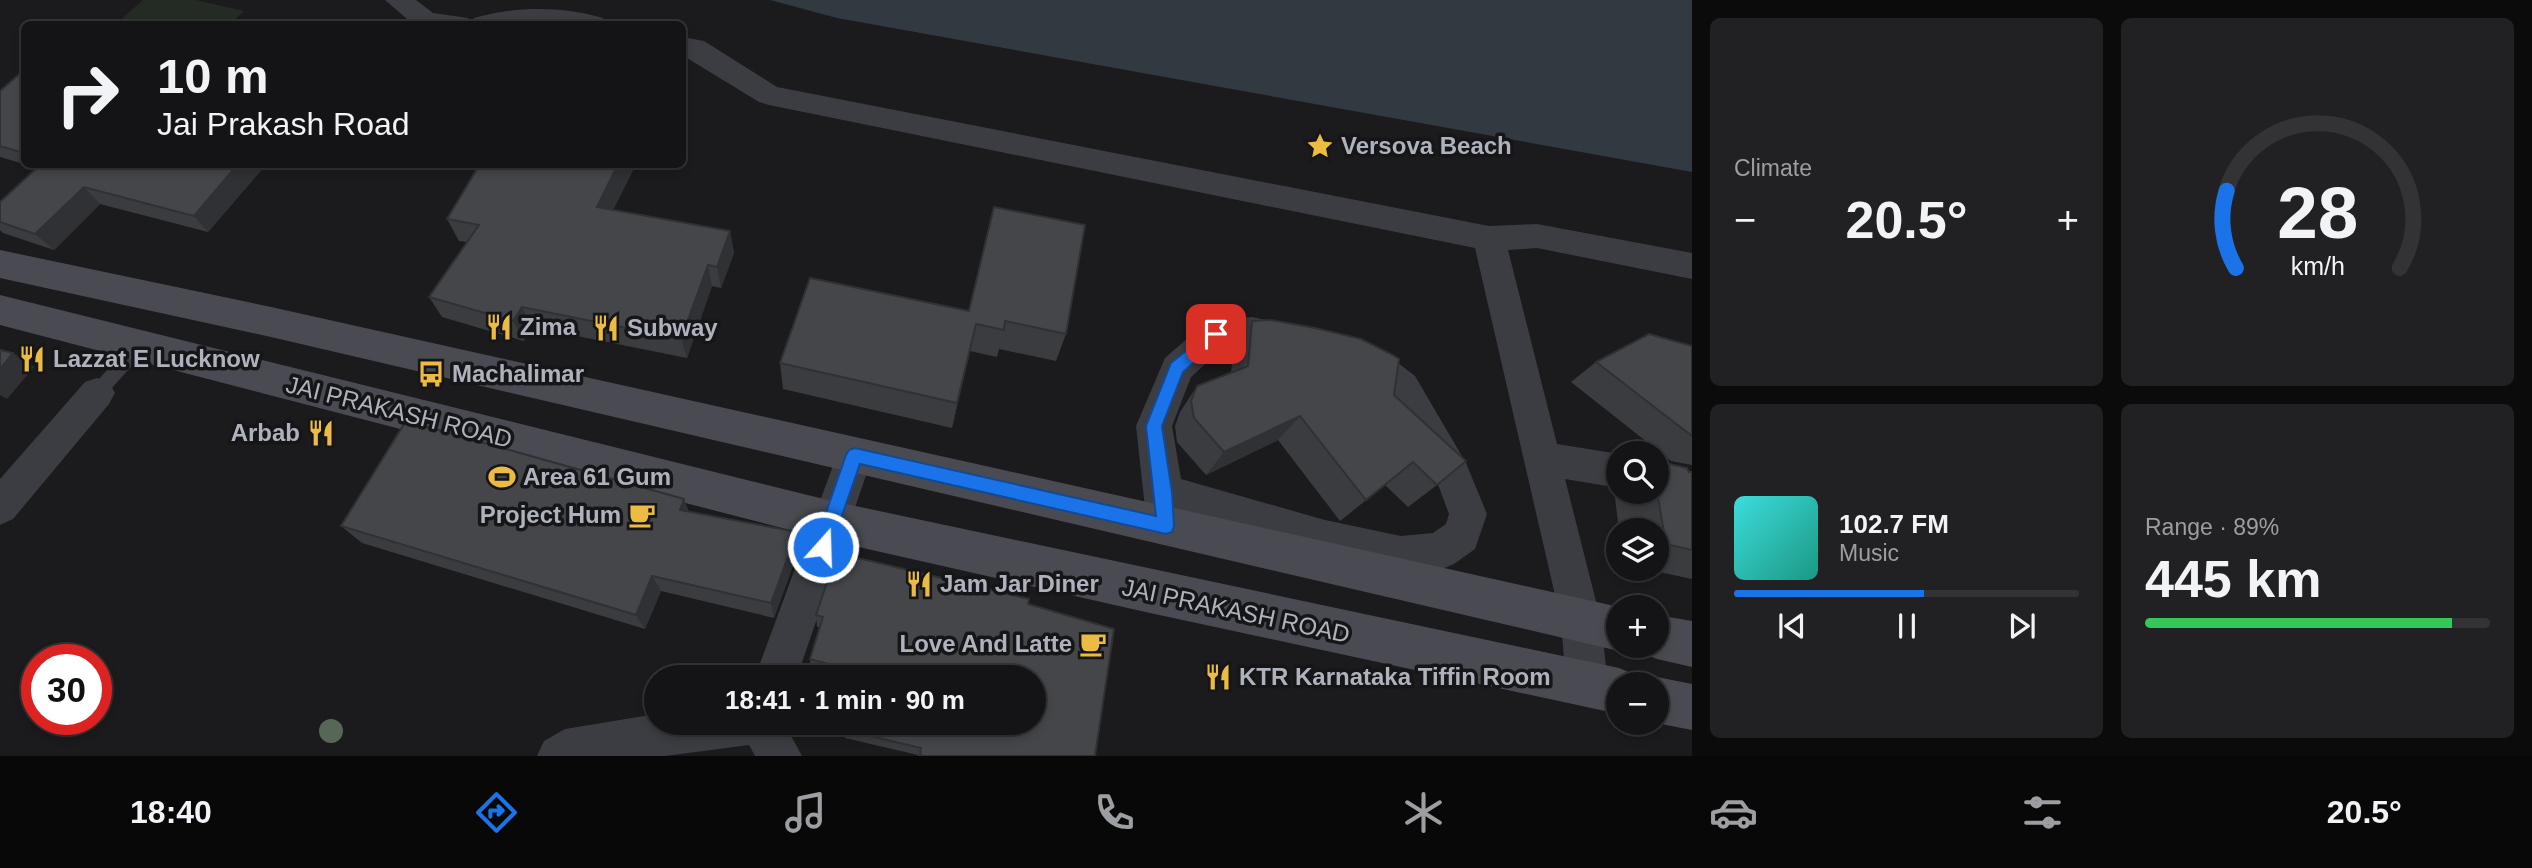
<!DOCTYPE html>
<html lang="en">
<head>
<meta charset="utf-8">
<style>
	:root { --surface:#141416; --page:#212123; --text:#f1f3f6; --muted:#9d9ea1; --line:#333335; --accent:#1a73e8 }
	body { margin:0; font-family:Helvetica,sans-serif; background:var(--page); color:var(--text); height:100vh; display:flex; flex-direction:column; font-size:26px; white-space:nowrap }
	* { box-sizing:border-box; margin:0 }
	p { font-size:23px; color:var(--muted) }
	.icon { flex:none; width:38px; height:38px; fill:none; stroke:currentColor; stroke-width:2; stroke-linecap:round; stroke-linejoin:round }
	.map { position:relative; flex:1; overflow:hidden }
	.drawer { display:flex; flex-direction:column; gap:18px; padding:18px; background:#0b0b0c; width:840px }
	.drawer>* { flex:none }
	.top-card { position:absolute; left:21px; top:21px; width:665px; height:147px; border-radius:10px; box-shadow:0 4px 10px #0003,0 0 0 2px var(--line); background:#141416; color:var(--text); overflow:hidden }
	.controls { position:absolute; left:1606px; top:441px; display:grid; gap:14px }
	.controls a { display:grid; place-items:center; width:63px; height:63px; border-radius:50%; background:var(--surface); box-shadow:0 4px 10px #0003,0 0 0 2px var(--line); font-size:35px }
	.speed { position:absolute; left:21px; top:644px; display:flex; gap:14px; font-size:35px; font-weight:700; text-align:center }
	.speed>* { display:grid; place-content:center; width:91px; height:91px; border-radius:50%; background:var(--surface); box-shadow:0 4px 10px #0003,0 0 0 2px var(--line); line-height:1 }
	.speed .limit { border:10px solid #d22; background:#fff; color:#111 }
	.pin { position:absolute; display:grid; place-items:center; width:60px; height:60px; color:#fff; margin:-30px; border-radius:14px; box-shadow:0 4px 10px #0006 }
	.me { position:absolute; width:77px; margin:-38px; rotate:20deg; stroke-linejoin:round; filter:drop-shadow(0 0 5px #0008) }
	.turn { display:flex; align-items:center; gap:24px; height:147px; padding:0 21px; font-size:32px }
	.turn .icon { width:91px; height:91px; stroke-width:2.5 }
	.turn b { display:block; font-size:49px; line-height:60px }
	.big { font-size:52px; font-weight:600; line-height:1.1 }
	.drawer .tile { flex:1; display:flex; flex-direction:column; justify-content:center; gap:10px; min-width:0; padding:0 24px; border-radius:10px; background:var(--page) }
	.drawer .dial { align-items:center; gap:0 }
	.dial svg { height:182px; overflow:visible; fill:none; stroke:var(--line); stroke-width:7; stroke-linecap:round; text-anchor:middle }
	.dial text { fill:var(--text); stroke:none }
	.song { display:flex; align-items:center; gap:21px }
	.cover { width:84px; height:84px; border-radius:10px; background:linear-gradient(135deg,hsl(180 70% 55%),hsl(170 70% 35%)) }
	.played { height:7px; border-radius:4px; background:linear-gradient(90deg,var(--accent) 55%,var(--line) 55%) }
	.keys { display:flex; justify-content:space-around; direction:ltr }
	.heat { display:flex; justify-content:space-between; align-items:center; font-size:38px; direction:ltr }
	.charge { height:10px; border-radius:5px; background:linear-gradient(90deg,#34c759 89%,var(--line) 0) }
	.drawer .tiles { flex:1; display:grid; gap:18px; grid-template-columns:repeat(2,1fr) }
	.trip { position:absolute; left:644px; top:665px; width:402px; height:70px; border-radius:35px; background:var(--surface); box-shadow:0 4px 10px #0003,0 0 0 2px var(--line); font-weight:600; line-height:70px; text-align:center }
	.tab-bar { display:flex; height:112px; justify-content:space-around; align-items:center; background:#080809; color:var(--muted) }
	.tab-bar .icon { width:49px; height:49px }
	.tab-bar .current { color:var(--accent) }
	.tab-bar b { font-size:32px; color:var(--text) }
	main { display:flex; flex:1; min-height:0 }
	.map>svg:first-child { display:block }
	.green { fill:#232b24 }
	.water { fill:#313941 }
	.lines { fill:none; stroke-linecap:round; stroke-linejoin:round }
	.lane { fill:#3c3d42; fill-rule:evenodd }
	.street { fill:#3c3d42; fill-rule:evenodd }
	.secondary { fill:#4a4b52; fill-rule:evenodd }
	.tree { fill:#566758 }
	.wall { fill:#3b3c40 }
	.shaded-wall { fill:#303134 }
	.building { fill:#45464a; stroke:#303134; stroke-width:2 }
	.route { fill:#1a73e8; stroke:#114b97; stroke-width:2 }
	.labels { text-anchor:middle; stroke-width:7; stroke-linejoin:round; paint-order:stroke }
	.poi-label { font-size:24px; font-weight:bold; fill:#aeb2bc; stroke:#161618; text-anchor:start }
	.street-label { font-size:24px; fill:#aeb2bc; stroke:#161618 }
</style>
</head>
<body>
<main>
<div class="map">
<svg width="1692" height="756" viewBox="0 0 1692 756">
	<rect width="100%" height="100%" fill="#1b1b1d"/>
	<path class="green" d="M 143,0 L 196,0 L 244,11 L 230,24 L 116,24 Z"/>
	<path class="water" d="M 770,0 L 1692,0 L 1692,172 L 837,18 Z"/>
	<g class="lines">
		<path class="lane" d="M 139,339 L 145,341 L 148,346 L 145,351 L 103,398 L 97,401 L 91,398 L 88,393 L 91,388 L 133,341 Z"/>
		<path class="street" d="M 385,0 L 416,0 L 433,13 L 468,18 L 471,23 L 474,18 C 515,6 562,6 603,18 L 606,24 L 413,24 Z
			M 682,37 L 704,41 L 777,87 L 1489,226 L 1537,224 L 1692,253 L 1692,279 L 1537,248 L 1508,250 L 1557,444 L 1619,454 L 1619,488 L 1565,479 L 1601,621 L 1608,685 L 1602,700 L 1587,706 L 1572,700 L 1566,685 L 1561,621 L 1475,248 L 769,105 L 759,102 L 682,55 Z
			M 1252,317 L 1306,329 L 1311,339 L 1306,349 L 1294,353 L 1252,345 L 1224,347 L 1191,377 L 1172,426 L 1181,479 L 1325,520 L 1401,536 L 1433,533 L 1446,524 L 1449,514 L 1437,482 L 1391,398 L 1361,373 L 1345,366 L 1340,356 L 1345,346 L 1357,341 L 1385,353 L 1415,376 L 1466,463 L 1487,514 L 1475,549 L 1454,564 L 1440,570 L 1401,574 L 1325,556 L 1184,515 L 1185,526 L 1180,539 L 1166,544 L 1152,539 L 1147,526 L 1136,426 L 1165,358 L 1204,324 L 1216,320 Z
			M 97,378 L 109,382 L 115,393 L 109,404 L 13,519 L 0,525 L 0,479 L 85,382 Z
			M 855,438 L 868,443 L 873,455 L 797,677 L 755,677 L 837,455 L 842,443 Z
			M 656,714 L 656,723 L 784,723 L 802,756 L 755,756 L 749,745 L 665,756 L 537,756 L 544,741 L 565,729 Z"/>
		<path class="secondary" d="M 0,250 L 271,307 L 1619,607 L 1619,646 L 1632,646 L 1619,651 L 271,337 L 0,278 Z
			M 0,295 L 832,501 L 1619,668 L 1635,675 L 1639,684 L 1619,684 L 1619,714 L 1150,613 L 832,541 L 0,325 Z
			M 1657,615 L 1692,621 L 1692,667 L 1657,659 L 1641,653 L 1638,646 L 1657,646 Z
			M 1657,677 L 1692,684 L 1692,730 L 1656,723 L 1657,684 L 1640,684 Z"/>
	</g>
	<circle class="tree" cx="331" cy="731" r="12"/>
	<path class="wall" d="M 24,70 L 24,164 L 262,164 L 264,167 L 208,232 L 100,204 L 54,250 L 3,233 L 0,230 L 0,202 L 37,168 L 0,157 L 0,91 Z
		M 450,164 L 636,164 L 613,210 L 730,231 L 734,253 L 721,288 L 712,286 L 687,358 L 532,327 L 524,341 L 442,317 L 429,297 L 467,242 L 459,241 L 447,219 L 477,171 Z
		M 810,278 L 1066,334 L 1056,361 L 999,349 L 997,357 L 970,351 L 952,428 L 783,389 L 780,363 Z
		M 1252,321 L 1394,395 L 1437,485 L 1408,507 L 1385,485 L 1340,521 L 1278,440 L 1206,475 L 1177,442 L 1175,426 L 1180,412 L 1197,386 L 1231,372 L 1234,349 Z
		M 1692,346 L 1692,465 L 1671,461 L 1571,382 L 1596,362 Z
		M 1661,462 L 1692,472 L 1692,579 L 1645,569 L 1657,569 L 1657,530 L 1619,530 L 1614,490 L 1619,487 L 1619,492 L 1657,492 L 1657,464 Z
		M 689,512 L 797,532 L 799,549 L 774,618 L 661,591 L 645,629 L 362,543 L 341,526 Z
		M 1028,604 L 1095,756 L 918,756 L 918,755 L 845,738 L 845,730 L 1034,677 L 842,677 L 811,669 L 810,659 L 820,627 L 817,627 L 816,615 Z"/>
	<path class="shaded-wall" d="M 238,164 L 262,164 L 264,167 L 208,232 L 194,216 Z
		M 618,164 L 636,164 L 604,228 L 597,207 Z
		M 84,187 L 100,204 L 54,250 L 35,234 Z
		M 730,231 L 734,253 L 721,288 L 717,267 Z
		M 708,265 L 712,286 L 687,358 L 681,339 Z
		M 522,307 L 532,327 L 524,341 L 513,321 Z
		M 976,324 L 970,351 L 952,428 L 957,403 Z
		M 13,353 L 34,367 L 7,399 L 0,395 L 0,369 Z
		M 1300,416 L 1278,440 L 1206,475 L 1224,452 Z
		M 684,499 L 691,517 L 680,510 Z
		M 797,532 L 799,549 L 774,618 L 771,603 Z
		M 652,576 L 661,591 L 645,629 L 636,615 Z"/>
	<path class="building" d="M 24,70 L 24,153 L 0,146 L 0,91 Z
		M 41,164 L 238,164 L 194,216 L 84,187 L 35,234 L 0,222 L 0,202 Z
		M 480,164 L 618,164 L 597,207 L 730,231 L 717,267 L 708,265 L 681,339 L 522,307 L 513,321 L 429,297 L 479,225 L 447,219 Z
		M 994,207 L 1085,225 L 1066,334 L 1005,321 L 1004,330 L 976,324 L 957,403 L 780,363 L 810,278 L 969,311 Z
		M 1271,320 L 1315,328 L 1361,339 L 1391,354 L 1399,359 L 1394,395 L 1466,461 L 1437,485 L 1413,462 L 1366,500 L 1300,416 L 1224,452 L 1194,418 L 1191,401 L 1197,386 L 1248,366 L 1252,321 Z
		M 1649,334 L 1692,346 L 1692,436 L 1596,362 Z
		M 0,350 L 13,353 L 0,369 Z
		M 406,421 L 684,499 L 680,510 L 797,532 L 771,603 L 652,576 L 636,615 L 341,526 Z
		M 1661,462 L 1687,468 L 1689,472 L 1692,472 L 1692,550 L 1666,544 L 1657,492 L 1657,467 L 1661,467 Z
		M 837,553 L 1029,599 L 1028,604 L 1114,629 L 1095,756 L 924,756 L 920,755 L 921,748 L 845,730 L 847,723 L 1034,723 L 1034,677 L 860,677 L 861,673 L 810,659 L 823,617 L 816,615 Z"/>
	<path class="route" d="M 1216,327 L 1221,329 L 1223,334 L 1221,338 L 1183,372 L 1162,426 L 1172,492 L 1174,526 L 1172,532 L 1166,534 L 860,464 L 829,553 L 823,556 L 817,553 L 814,547 L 846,455 L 849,450 L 855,448 L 1156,516 L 1146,426 L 1171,363 Z"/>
	<defs>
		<g id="sight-bare" transform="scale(2.1)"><path d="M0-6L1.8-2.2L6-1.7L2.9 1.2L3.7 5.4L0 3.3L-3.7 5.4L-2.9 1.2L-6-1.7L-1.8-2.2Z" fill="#ecbb43" stroke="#161618" stroke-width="2.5" paint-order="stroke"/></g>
		<g id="restaurant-bare" transform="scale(2.1)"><path d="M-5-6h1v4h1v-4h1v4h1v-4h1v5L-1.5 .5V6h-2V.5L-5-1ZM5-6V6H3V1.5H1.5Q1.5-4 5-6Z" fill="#ecbb43" stroke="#161618" stroke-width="2.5" paint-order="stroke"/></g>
		<g id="bus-bare" transform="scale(2.1)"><path d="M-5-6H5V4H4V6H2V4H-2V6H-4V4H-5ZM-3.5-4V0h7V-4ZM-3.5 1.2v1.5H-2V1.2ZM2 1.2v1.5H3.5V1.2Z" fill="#ecbb43" stroke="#161618" stroke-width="2.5" paint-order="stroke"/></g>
		<g id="stadium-bare" transform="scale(2.1)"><path d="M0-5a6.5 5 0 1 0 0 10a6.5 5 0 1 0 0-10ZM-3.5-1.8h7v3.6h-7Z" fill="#ecbb43" stroke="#161618" stroke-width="2.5" paint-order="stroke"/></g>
		<g id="cafe-bare" transform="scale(2.1)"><path d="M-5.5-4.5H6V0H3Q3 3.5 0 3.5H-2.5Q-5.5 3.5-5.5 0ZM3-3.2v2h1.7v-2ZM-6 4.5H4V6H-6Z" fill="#ecbb43" stroke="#161618" stroke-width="2.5" paint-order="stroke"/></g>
	</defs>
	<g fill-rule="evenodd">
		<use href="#sight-bare" x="1320" y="146"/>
		<use href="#restaurant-bare" x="499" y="327"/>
		<use href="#restaurant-bare" x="606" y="328"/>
		<use href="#restaurant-bare" x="32" y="359"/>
		<use href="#bus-bare" x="431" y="374"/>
		<use href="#restaurant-bare" x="321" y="433"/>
		<use href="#stadium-bare" x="502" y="477"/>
		<use href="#cafe-bare" x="642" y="515"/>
		<use href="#restaurant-bare" x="919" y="584"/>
		<use href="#cafe-bare" x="1093" y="644"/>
		<use href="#restaurant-bare" x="1218" y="677"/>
	</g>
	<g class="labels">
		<g class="poi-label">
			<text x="1341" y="154">Versova Beach</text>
			<text x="520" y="335">Zima</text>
			<text x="627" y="336">Subway</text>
			<text x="53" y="367">Lazzat E Lucknow</text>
			<text x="452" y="382">Machalimar</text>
			<text x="300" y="441" text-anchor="end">Arbab</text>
			<text x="523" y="485">Area 61 Gum</text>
			<text x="621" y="523" text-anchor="end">Project Hum</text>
			<text x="940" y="592">Jam Jar Diner</text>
			<text x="1072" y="652" text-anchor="end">Love And Latte</text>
			<text x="1239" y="685">KTR Karnataka Tiffin Room</text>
		</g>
		<g class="street-label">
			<text transform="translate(399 412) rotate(14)" y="8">JAI PRAKASH ROAD</text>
			<text transform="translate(1236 611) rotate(12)" y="8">JAI PRAKASH ROAD</text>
		</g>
	</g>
</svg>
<div class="controls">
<a><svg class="icon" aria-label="search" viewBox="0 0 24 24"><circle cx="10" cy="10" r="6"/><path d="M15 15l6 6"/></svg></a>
<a><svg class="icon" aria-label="layers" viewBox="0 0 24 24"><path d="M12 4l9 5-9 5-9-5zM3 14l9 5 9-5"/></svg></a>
<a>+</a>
<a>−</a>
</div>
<div class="speed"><div class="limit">30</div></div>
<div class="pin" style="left:1216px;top:334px;background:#d93025"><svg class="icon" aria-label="arrive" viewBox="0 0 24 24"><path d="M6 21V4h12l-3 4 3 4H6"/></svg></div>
<svg class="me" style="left:823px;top:547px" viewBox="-20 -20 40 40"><circle r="17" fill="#1a73e8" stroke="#fff" stroke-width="3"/><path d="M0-11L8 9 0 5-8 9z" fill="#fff"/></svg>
<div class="trip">18:41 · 1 min · 90 m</div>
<div class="top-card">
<div class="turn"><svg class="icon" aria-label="right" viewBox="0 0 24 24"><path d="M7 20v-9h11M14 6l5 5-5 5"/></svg><div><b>10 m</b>Jai Prakash Road</div></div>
</div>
</div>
<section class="drawer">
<div class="tiles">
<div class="tile"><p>Climate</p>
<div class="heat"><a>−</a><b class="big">20.5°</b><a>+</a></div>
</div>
<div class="tile dial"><svg viewBox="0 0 100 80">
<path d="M14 69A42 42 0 1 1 86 69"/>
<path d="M14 69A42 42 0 0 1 10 35" stroke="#1a73e8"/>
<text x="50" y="56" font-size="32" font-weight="700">28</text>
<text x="50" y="72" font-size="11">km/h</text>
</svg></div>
<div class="tile">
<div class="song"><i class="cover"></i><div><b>102.7 FM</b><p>Music</p></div></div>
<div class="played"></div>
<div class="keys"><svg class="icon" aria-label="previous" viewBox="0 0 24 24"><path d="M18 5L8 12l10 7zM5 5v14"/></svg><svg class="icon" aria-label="pause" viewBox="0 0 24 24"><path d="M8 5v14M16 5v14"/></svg><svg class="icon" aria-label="next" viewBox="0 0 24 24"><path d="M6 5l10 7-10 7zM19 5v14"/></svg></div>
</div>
<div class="tile"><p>Range · 89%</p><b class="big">445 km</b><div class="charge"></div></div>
</div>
</section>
</main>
<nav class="tab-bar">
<b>18:40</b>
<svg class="icon current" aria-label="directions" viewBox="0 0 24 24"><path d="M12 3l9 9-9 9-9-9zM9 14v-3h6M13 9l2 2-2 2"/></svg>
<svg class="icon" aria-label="music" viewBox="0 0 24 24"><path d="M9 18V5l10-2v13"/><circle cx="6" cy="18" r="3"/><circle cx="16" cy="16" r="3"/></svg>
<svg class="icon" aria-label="phone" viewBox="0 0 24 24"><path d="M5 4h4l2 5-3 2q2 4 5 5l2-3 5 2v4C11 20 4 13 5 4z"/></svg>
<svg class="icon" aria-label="climate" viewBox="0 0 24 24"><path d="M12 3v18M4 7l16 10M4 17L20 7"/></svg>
<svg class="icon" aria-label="car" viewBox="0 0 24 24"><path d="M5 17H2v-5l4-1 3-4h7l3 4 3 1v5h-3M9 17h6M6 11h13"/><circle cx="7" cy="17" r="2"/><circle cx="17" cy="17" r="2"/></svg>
<svg class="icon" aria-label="filters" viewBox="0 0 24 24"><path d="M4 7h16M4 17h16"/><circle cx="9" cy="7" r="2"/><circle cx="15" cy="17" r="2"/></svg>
<b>20.5°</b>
</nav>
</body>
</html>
